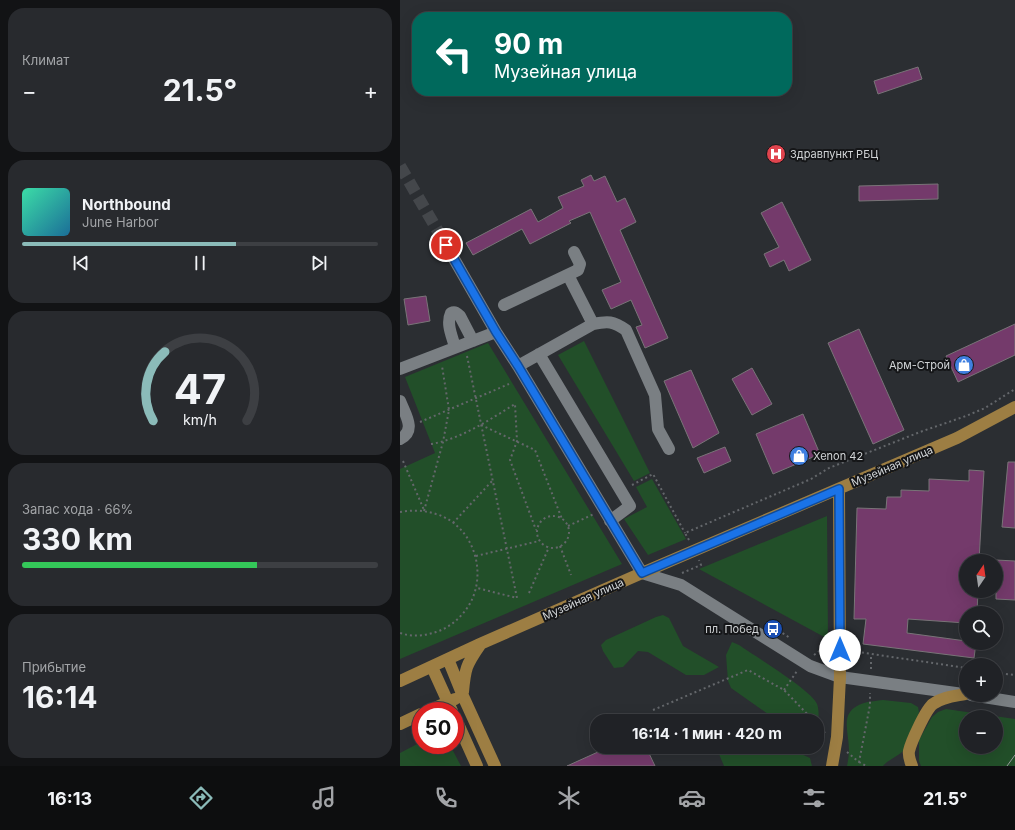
<!DOCTYPE html>
<html lang="ru">
<head>
<meta charset="utf-8">
<style>
	:root { --surface:#202226; --page:#282a2e; --text:#f1f3f6; --muted:#a2a4a7; --line:#3d3f43; --accent:#8bbbb9 }
	body { margin:0; font-family:Inter,sans-serif; background:var(--page); color:var(--text); height:100vh; display:flex; flex-direction:column; font-size:15px; white-space:nowrap }
	* { box-sizing:border-box; margin:0 }
	p { font-size:13px; color:var(--muted) }
	.icon { flex:none; width:22px; height:22px; fill:none; stroke:currentColor; stroke-width:2; stroke-linecap:round; stroke-linejoin:round }
	.map { position:relative; flex:1; overflow:hidden }
	.sheet { display:flex; flex-direction:column; gap:8px; padding:8px; background:#121315; width:400px }
	.sheet>* { flex:none }
	.top-card { position:absolute; left:12px; top:12px; width:380px; height:84px; border-radius:16px; box-shadow:0 4px 16px #0002,0 0 0 1px var(--line); background:#00695c; color:#fff; overflow:hidden }
	.needle { width:26px; rotate:13deg }
	.controls { position:absolute; left:559px; top:554px; display:grid; gap:8px }
	.controls a { display:grid; place-items:center; width:44px; height:44px; border-radius:50%; background:var(--surface); box-shadow:0 4px 16px #0002,0 0 0 1px var(--line); font-size:20px }
	.speed { position:absolute; left:12px; top:702px; display:flex; gap:8px; font-size:20px; font-weight:700; text-align:center }
	.speed>* { display:grid; place-content:center; width:52px; height:52px; border-radius:50%; background:var(--surface); box-shadow:0 4px 16px #0002,0 0 0 1px var(--line); line-height:1 }
	.speed .limit { border:6px solid #d22; background:#fff; color:#111 }
	.pin { position:absolute; display:grid; place-items:center; width:34px; height:34px; color:#fff; margin:-17px; border:2px solid #fff; border-radius:50%; box-shadow:0 1px 4px #0007 }
	.me { position:absolute; width:44px; margin:-22px; rotate:0deg; stroke-linejoin:round; filter:drop-shadow(0 0 3px #0008) }
	.turn { display:flex; align-items:center; gap:14px; height:84px; padding:0 16px; font-size:18px }
	.turn .icon { width:52px; height:52px; stroke-width:2.5 }
	.turn b { display:block; font-size:28px; line-height:34px }
	.big { font-size:30px; font-weight:700; line-height:1.1 }
	.sheet .widget { flex:1; display:flex; flex-direction:column; justify-content:center; gap:6px; min-width:0; padding:0 14px; border-radius:16px; background:var(--page) }
	.sheet .dial { align-items:center; gap:0 }
	.dial svg { height:104px; overflow:visible; fill:none; stroke:var(--line); stroke-width:7; stroke-linecap:round; text-anchor:middle }
	.dial text { fill:var(--text); stroke:none }
	.song { display:flex; align-items:center; gap:12px }
	.cover { width:48px; height:48px; border-radius:6px; background:linear-gradient(135deg,hsl(160 70% 55%),hsl(200 70% 35%)) }
	.played { height:4px; border-radius:2px; background:linear-gradient(90deg,var(--accent) 60%,var(--line) 60%) }
	.keys { display:flex; justify-content:space-around; direction:ltr }
	.heat { display:flex; justify-content:space-between; align-items:center; font-size:22px; direction:ltr }
	.charge { height:6px; border-radius:3px; background:linear-gradient(90deg,#34c759 66%,var(--line) 0) }
	.trip { position:absolute; left:190px; top:714px; width:234px; height:40px; border-radius:16px; background:var(--surface); box-shadow:0 4px 16px #0002,0 0 0 1px var(--line); font-weight:700; line-height:40px; text-align:center }
	.tabs { display:flex; height:64px; justify-content:space-around; align-items:center; background:#0d0e0f; color:var(--muted) }
	.tabs .icon { width:28px; height:28px }
	.tabs .current { color:var(--accent) }
	.tabs b { font-size:18px; color:var(--text) }
	main { display:flex; flex:1; min-height:0 }
	.map>svg:first-child { display:block }
	.green { fill:#224f29; fill-rule:evenodd }
	.building { fill:#743a6b; stroke:#797478 }
	.lines { fill:none; stroke-linecap:round; stroke-linejoin:round }
	.minor-tunnel { stroke:#44474b; stroke-width:12; stroke-dasharray:12 6; stroke-linecap:butt }
	.path { stroke:#64676b; stroke-width:2; stroke-dasharray:2 3; stroke-linecap:butt }
	.minor { stroke:#7a7f83; stroke-width:12 }
	.major { stroke:#9d7e43; stroke-width:12 }
	.tram { stroke:#95989b; stroke-width:1 }
	.route-casing { stroke:#114b97; stroke-width:10 }
	.route { stroke:#1a73e8; stroke-width:7 }
	.labels { text-anchor:middle; stroke-width:4; stroke-linejoin:round; paint-order:stroke }
	.poi-label { font-size:11px; fill:#d1d4d6; stroke:#151618; text-anchor:start }
	.street-label { font-size:11px; fill:#d1d4d6; stroke:#151618 }
</style>
</head>
<body>
<main>
<section class="sheet">
<div class="widget"><p>Климат</p>
<div class="heat"><a>−</a><b class="big">21.5°</b><a>+</a></div>
</div>
<div class="widget">
<div class="song"><i class="cover"></i><div><b>Northbound</b><p>June Harbor</p></div></div>
<div class="played"></div>
<div class="keys"><svg class="icon" aria-label="previous" viewBox="0 0 24 24"><path d="M18 5L8 12l10 7zM5 5v14"/></svg><svg class="icon" aria-label="pause" viewBox="0 0 24 24"><path d="M8 5v14M16 5v14"/></svg><svg class="icon" aria-label="next" viewBox="0 0 24 24"><path d="M6 5l10 7-10 7zM19 5v14"/></svg></div>
</div>
<div class="widget dial"><svg viewBox="0 0 100 80">
<path d="M14 69A42 42 0 1 1 86 69"/>
<path d="M14 69A42 42 0 0 1 23 16" stroke="#8bbbb9"/>
<text x="50" y="56" font-size="32" font-weight="700">47</text>
<text x="50" y="72" font-size="11">km/h</text>
</svg></div>
<div class="widget"><p>Запас хода · 66%</p><b class="big">330 km</b><div class="charge"></div></div>
<div class="widget"><p>Прибытие</p><b class="big">16:14</b></div>
</section>
<div class="map">
<svg width="615" height="766" viewBox="0 0 615 766">
	<rect width="100%" height="100%" fill="#2b2e32"/>
	<path class="green" d="M 184,341 L 250,473 L 234,481 L 158,355 Z
		M 88,343 L 222,564 L 0,659 L 0,469 L 35,453 L 5,377 Z
		M 252,479 L 286,539 L 248,555 L 224,519 L 247,507 L 236,487 Z
		M 427,516 L 428,639 L 299,569 Z
		M 263,615 L 269,618 L 283,646 L 319,667 L 304,675 L 286,675 L 248,652 L 238,651 L 223,667 L 214,668 L 203,651 L 201,645 L 206,640 L 256,617 Z
		M 332,642 L 339,645 C 353,655 413,691 417,704 C 420,711 418,724 417,732 L 417,721 L 378,721 L 331,688 L 328,681 L 326,655 Z
		M 483,700 L 511,703 L 518,707 L 519,712 L 518,716 C 514,727 510,742 503,751 C 497,757 489,759 483,766 L 447,766 C 448,761 449,755 449,750 C 449,731 438,711 464,703 C 470,701 477,701 483,700 Z
		M 546,709 L 615,719 L 615,766 L 521,766 L 519,761 L 519,740 L 532,717 L 538,712 ZM 566,717 L 596,717 L 596,747 L 566,747 Z
		M 21,742 L 21,745 L 50,745 L 61,766 L 0,766 L 0,753 Z
		M 316,747 L 382,747 L 390,749 L 410,758 L 412,766 L 324,766 Z"/>
	<path class="building" d="M 518,67 L 522,79 L 478,94 L 474,81 Z
		M 191,175 L 194,181 L 205,176 L 217,202 L 225,198 L 236,222 L 220,230 L 268,338 L 245,348 L 236,327 L 242,325 L 231,300 L 211,309 L 202,290 L 221,282 L 190,212 L 169,221 L 171,223 L 130,244 L 122,229 L 73,255 L 66,243 L 131,209 L 138,222 L 163,208 L 158,197 L 184,186 L 181,180 Z
		M 538,184 L 538,199 L 459,201 L 459,186 Z
		M 382,202 L 411,260 L 389,271 L 384,260 L 370,267 L 364,254 L 379,247 L 361,213 Z
		M 26,296 L 30,321 L 8,325 L 4,299 Z
		M 615,324 L 615,355 L 558,382 L 546,356 Z
		M 459,329 L 504,430 L 473,444 L 428,343 Z
		M 352,368 L 372,404 L 352,415 L 332,379 Z
		M 291,370 L 319,433 L 293,448 L 264,381 Z
		M 403,414 L 420,454 L 373,474 L 356,434 Z
		M 325,447 L 331,461 L 304,473 L 297,458 Z
		M 608,462 L 615,462 L 615,528 L 602,527 Z
		M 569,470 L 584,471 L 579,561 L 566,561 L 566,591 L 578,591 L 577,613 L 566,613 L 566,623 L 508,619 L 507,633 L 566,641 L 566,643 L 576,643 L 574,658 L 463,644 L 466,619 L 454,619 L 457,508 L 486,509 L 487,497 L 501,497 L 501,490 L 529,491 L 529,479 L 569,481 Z
		M 596,560 L 615,561 L 615,600 L 596,599 Z
		M 209,747 L 246,747 L 255,766 L 167,766 Z"/>
	<g class="lines">
		<path class="minor-tunnel" d="M 0,166 L 46,245"/>
		<path class="path" d="M 67,356 L 117,598 L 77,588
			M 20,422 L 109,384
			M 81,425 L 135,450 L 162,519
			M 31,444 C 61,439 89,420 115,404 L 117,441 L 110,460 L 136,530
			M 3,461 L 24,510
			M 232,485 L 253,474 L 285,533
			M 24,511 L 43,442 L 49,410 L 42,366
			M 0,512 C 12,510 24,510 36,514 C 76,526 90,579 65,611 C 57,621 48,628 36,632 C 24,636 12,637 0,633
			M137 532a16 16 0 1 1 32 0a16 16 0 1 1-32 0Z
			M 53,523 L 93,480
			M 168,526 L 194,514
			M 289,540 L 285,533 L 411,479 L 429,468 L 520,432 L 566,416 L 585,408 L 615,389
			M 160,546 L 171,575
			M 76,556 L 139,541
			M 282,573 L 301,565 L 299,560
			M 129,593 L 149,547
			M 370,625 L 390,638
			M 452,651 L 566,668
			M 414,655 L 422,649 L 427,649
			M 471,669 L 471,654
			M 596,673 L 615,675
			M 384,690 L 397,671
			M 253,710 L 348,670 L 384,690 L 414,721
			M 417,724 L 425,733
			M 447,752 L 459,762 L 470,705 L 470,693
			M 459,762 L 466,766"/>
		<path class="minor" d="M 46,245 L 96,332 L 118,366 L 242,573 L 281,585 L 410,666 L 440,677 L 563,694
			M 168,275 L 193,324
			M 104,305 L 178,270 L 180,264 L 174,252
			M 55,347 C 52,336 46,324 51,313 C 55,311 57,313 60,316 L 73,341
			M 139,354 L 230,506 L 210,521
			M 118,366 L 193,324 C 208,321 213,321 226,330 L 255,395 L 258,429 L 269,449
			M 0,369 L 96,332
			M 0,401 C 5,414 17,431 0,439
			M 571,695 L 615,702"/>
		<path class="major" d="M 48,659 L 63,696 L 95,766
			M 32,667 L 52,711
			M 0,681 L 80,644 L 242,573 L 557,438 L 615,407
			M 63,692 C 65,669 66,665 80,645
			M 28,711 L 55,699
			M 55,717 L 77,766
			M 0,724 L 21,714
			M 432,766 L 437,737 L 440,677 L 439,489
			M 512,766 C 510,761 508,756 509,751 C 511,742 526,709 533,704 C 542,697 555,696 565,694"/>
		<path class="tram" d="M 607,766 L 615,755"/>
	</g>
	<g class="lines">
		<g class="route-casing">
			<path id="route" d="M 46,245 L 96,332 L 118,366 L 242,573 L 439,489 L 440,650"/>
		</g>
		<use href="#route" class="route"/>
	</g>
	<defs>
		<g id="hospital-disc" transform="scale(1)"><circle r="9.5" fill="#e0444e" stroke="#151618"/><path d="M-5-5h3v3.5h4V-5h3V5h-3V1.5h-4V5h-3Z" fill="#fff"/></g>
		<g id="shop-disc" transform="scale(1)"><circle r="9.5" fill="#3f7fe0" stroke="#151618"/><path d="M-5-2.5h2.3a2.7 3.5 0 0 1 5.4 0H5L5.5 6h-11ZM-1.5-2.5h3a1.5 2.3 0 0 0-3 0Z" fill="#fff"/></g>
		<g id="bus-disc" transform="scale(1)"><circle r="9.5" fill="#1a4fb4" stroke="#151618"/><path d="M-5-6H5V4H4V6H2V4H-2V6H-4V4H-5ZM-3.5-4V0h7V-4ZM-3.5 1.2v1.5H-2V1.2ZM2 1.2v1.5H3.5V1.2Z" fill="#fff"/></g>
	</defs>
	<g fill-rule="evenodd">
		<use href="#hospital-disc" x="376" y="154"/>
		<use href="#shop-disc" x="564" y="365"/>
		<use href="#shop-disc" x="399" y="456"/>
		<use href="#bus-disc" x="373" y="629"/>
	</g>
	<g class="labels">
		<g class="poi-label">
			<text x="390" y="158">Здравпункт РБЦ</text>
			<text x="550" y="369" text-anchor="end">Арм-Строй</text>
			<text x="413" y="460">Xenon 42</text>
			<text x="359" y="633" text-anchor="end">пл. Побед</text>
		</g>
		<g class="street-label">
			<text transform="translate(492 466) rotate(-23)" y="4">Музейная улица</text>
			<text transform="translate(183 599) rotate(-24)" y="4">Музейная улица</text>
		</g>
	</g>
</svg>
<div class="controls">
<a><svg class="needle" viewBox="-14 -14 28 28"><path d="M0-13l5 13h-10z" fill="#e53935"/><path d="M0 13l5-13h-10z" fill="#a2a4a7"/></svg></a>
<a><svg class="icon" aria-label="search" viewBox="0 0 24 24"><circle cx="10" cy="10" r="6"/><path d="M15 15l6 6"/></svg></a>
<a>+</a>
<a>−</a>
</div>
<div class="speed"><div class="limit">50</div></div>
<div class="pin" style="left:46px;top:245px;background:#d93025"><svg class="icon" aria-label="arrive" viewBox="0 0 24 24"><path d="M6 21V4h12l-3 4 3 4H6"/></svg></div>
<svg class="me" style="left:440px;top:650px" viewBox="-20 -20 40 40"><circle r="19" fill="#fff"/><path d="M0-13L10 11 0 6-10 11z" fill="#1a73e8"/></svg>
<div class="trip">16:14 · 1 мин · 420 m</div>
<div class="top-card">
<div class="turn"><svg class="icon" aria-label="left" viewBox="0 0 24 24"><path d="M17 20v-9H6M10 6l-5 5 5 5"/></svg><div><b>90 m</b>Музейная улица</div></div>
</div>
</div>
</main>
<nav class="tabs">
<b>16:13</b>
<svg class="icon current" aria-label="directions" viewBox="0 0 24 24"><path d="M12 3l9 9-9 9-9-9zM9 14v-3h6M13 9l2 2-2 2"/></svg>
<svg class="icon" aria-label="music" viewBox="0 0 24 24"><path d="M9 18V5l10-2v13"/><circle cx="6" cy="18" r="3"/><circle cx="16" cy="16" r="3"/></svg>
<svg class="icon" aria-label="phone" viewBox="0 0 24 24"><path d="M5 4h4l2 5-3 2q2 4 5 5l2-3 5 2v4C11 20 4 13 5 4z"/></svg>
<svg class="icon" aria-label="climate" viewBox="0 0 24 24"><path d="M12 3v18M4 7l16 10M4 17L20 7"/></svg>
<svg class="icon" aria-label="car" viewBox="0 0 24 24"><path d="M5 17H2v-5l4-1 3-4h7l3 4 3 1v5h-3M9 17h6M6 11h13"/><circle cx="7" cy="17" r="2"/><circle cx="17" cy="17" r="2"/></svg>
<svg class="icon" aria-label="filters" viewBox="0 0 24 24"><path d="M4 7h16M4 17h16"/><circle cx="9" cy="7" r="2"/><circle cx="15" cy="17" r="2"/></svg>
<b>21.5°</b>
</nav>
</body>
</html>
